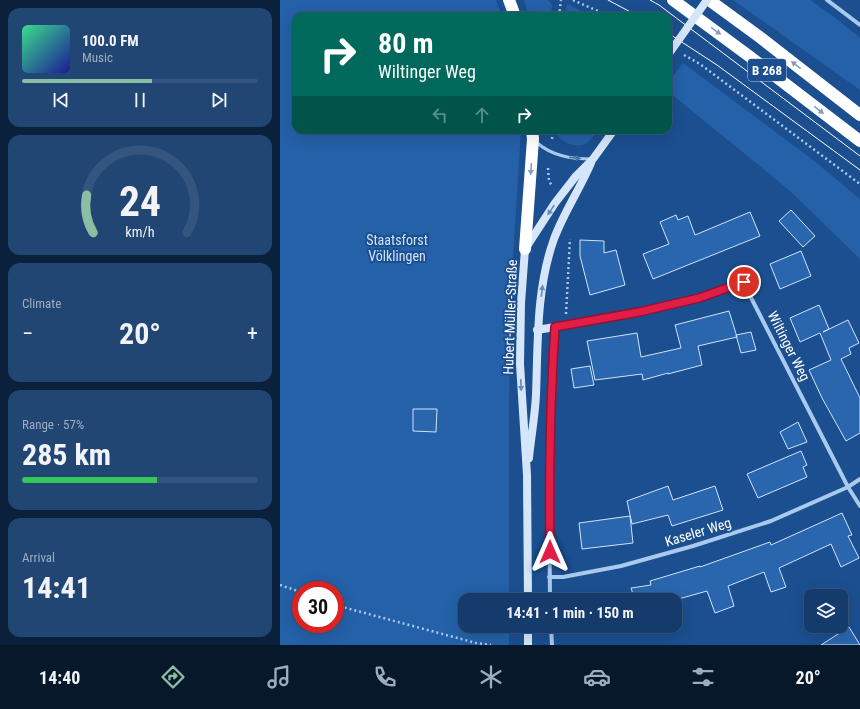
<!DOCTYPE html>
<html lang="en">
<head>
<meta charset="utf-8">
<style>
	:root { --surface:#143b6b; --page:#214673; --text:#f1f3f6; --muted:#9dadc1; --line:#33557e; --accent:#8abfa5 }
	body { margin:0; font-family:"Roboto Condensed",sans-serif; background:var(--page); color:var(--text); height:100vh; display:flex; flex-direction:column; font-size:15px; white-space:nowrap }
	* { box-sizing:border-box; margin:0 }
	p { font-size:13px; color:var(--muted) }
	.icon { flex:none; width:22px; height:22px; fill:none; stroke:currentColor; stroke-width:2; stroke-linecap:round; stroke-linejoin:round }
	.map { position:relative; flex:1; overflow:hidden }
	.side { display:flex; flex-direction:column; gap:8px; padding:8px; background:#0b203b; width:280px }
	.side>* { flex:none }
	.top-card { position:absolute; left:12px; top:12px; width:380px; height:122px; border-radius:12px; box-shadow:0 4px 16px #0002,0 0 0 1px var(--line); background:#00695c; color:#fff; overflow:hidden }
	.tools { position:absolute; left:524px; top:589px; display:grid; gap:8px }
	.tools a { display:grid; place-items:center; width:44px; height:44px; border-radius:8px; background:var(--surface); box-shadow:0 4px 16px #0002,0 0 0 1px var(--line); font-size:20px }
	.speed { position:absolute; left:12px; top:581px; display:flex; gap:8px; font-size:20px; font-weight:700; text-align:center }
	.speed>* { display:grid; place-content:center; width:52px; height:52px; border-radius:50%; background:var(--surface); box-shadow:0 4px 16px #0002,0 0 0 1px var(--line); line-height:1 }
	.speed .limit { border:6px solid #d22; background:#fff; color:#111 }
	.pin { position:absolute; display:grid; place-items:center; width:34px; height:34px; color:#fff; margin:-17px; border:2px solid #fff; border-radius:50%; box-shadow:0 1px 4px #0007 }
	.me { position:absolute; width:44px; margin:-22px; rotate:0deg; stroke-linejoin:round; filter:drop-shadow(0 0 3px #0008) }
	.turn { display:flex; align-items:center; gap:14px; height:84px; padding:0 20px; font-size:18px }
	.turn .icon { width:52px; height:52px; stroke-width:2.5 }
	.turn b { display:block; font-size:28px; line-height:34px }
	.lanes { display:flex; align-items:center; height:38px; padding:0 20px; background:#0003; justify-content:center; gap:20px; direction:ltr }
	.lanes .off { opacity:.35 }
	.big { font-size:30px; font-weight:700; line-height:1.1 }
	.side .widget { flex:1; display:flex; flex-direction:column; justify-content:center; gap:6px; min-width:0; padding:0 14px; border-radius:12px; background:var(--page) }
	.side .dial { align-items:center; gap:0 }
	.dial svg { height:104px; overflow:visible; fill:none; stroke:var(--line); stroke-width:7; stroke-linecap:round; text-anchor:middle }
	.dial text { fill:var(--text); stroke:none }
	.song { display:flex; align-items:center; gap:12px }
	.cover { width:48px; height:48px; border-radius:6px; background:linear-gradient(135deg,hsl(150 70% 55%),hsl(240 70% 35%)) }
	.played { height:4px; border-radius:2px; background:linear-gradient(90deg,var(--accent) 55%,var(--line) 55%) }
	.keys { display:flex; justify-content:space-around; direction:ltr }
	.heat { display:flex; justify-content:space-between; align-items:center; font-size:22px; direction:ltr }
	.charge { height:6px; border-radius:3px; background:linear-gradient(90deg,#34c759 57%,var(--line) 0) }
	.trip { position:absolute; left:178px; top:593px; width:224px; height:40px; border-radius:12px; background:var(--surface); box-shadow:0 4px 16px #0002,0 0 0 1px var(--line); font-weight:700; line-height:40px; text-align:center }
	.dock { display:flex; height:64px; justify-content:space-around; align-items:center; background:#08182b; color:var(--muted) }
	.dock .icon { width:28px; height:28px }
	.dock .current { color:var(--accent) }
	.dock b { font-size:18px; color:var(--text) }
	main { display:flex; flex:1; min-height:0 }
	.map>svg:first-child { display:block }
	.green { fill:#2461a8; fill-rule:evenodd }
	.building { fill:#2a66ad; stroke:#cfe3fa }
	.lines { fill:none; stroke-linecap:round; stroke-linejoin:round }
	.path { stroke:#a9c9ee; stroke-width:2.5; stroke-dasharray:2 3; stroke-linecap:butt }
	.lane { stroke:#a9c9ee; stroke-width:3 }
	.street { stroke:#a9c9ee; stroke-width:4 }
	.secondary { stroke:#d6e6fa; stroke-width:8 }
	.highway { stroke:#fff; stroke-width:12 }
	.tram { stroke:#fff; stroke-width:1 }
	.secondary-bridge { stroke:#d6e6fa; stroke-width:8 }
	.oneway { fill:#829ec1 }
	.oneway2 { fill:#4674ac }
	.oneway3 { fill:#668bba }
	.route-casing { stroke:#92132f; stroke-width:10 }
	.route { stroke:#e11d48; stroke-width:7 }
	.labels { text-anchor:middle; stroke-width:4; stroke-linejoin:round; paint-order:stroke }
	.shield { fill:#1b4f8f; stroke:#bbcadd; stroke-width:1 }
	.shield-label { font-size:13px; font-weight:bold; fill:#fff }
	.park-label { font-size:14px; fill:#cfe3fa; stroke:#1b4f8f }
	.street-label { font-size:14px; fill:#fff; stroke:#1b4f8f }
</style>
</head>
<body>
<main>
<section class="side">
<div class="widget">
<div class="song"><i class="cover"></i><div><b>100.0 FM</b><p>Music</p></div></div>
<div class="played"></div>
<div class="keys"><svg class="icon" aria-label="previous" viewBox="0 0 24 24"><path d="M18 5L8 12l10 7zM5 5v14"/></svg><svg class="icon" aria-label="pause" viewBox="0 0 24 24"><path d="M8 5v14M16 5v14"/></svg><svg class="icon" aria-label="next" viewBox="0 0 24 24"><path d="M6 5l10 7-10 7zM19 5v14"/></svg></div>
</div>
<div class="widget dial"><svg viewBox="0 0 100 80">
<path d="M14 69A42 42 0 1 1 86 69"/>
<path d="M14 69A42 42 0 0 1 9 40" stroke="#8abfa5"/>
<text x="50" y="56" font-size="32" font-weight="700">24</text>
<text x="50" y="72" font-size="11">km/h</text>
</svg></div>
<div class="widget"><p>Climate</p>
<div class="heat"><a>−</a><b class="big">20°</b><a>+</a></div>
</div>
<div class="widget"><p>Range · 57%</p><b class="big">285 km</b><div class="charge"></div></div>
<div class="widget"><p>Arrival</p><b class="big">14:41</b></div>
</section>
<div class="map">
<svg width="580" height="645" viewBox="0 0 580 645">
	<rect width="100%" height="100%" fill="#1b4f8f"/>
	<path class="green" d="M 0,0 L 216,0 L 222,16 L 16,16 L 16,130 L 241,130 L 232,273 L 229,404 L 229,600 L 185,600 L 185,626 L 229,626 L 229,645 L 0,645 ZM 21,590 L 55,590 L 55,624 L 21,624 Z
		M 244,0 L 268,0 L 272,5 L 271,16 L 249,16 Z
		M 453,0 L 530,0 L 554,17 L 580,38 L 580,90 Z
		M 287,4 L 312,16 L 286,16 Z
		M 403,63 L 533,160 L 580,199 L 580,259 L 509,190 L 390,93 L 391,79 Z
		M 279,130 L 317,130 C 314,134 311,141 307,143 C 299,148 286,144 279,138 Z"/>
	<path class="building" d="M 511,210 L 535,236 L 523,247 L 499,221 Z
		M 470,212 L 480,236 L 373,279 L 363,254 L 389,244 L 380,222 L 396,215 L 398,220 L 408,216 L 415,235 Z
		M 300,240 L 324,241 L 324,253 L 336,250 L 345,285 L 310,295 L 300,256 Z
		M 521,251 L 531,276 L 500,289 L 490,264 Z
		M 539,305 L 549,329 L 543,332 L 568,320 L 579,343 L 569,348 L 571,354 L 561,359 L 580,398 L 580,433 L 566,441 L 542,398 L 529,370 L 551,360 L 540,333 L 520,342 L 510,318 Z
		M 449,311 L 457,337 L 418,346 L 422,365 L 388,374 L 388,373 L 363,380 L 362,374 L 315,380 L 307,341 L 357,333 L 361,357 L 401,348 L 395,325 Z
		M 471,332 L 476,350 L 461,353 L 456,335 Z
		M 310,366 L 314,385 L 294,388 L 291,369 Z
		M 133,409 L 157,409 L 156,432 L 133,431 Z
		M 518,422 L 527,442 L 508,449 L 500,432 Z
		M 521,451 L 527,465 L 523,467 L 527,477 L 478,498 L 467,474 Z
		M 388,486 L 393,500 L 435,486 L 443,510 L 392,526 L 388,515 L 352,524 L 347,501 Z
		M 562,513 L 572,535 L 568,536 L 579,558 L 561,567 L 551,544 L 499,568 L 506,587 L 491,592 L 484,572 L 448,586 L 454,606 L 435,613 L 427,591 L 395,600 L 355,600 L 351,588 L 371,585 L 370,581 L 420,566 L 420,567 L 490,542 L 491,545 Z
		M 350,516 L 353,543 L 302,549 L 299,523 Z
		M 395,601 L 400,619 L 395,620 Z
		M 362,626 L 382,626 L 383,627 L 364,632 Z
		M 569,627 L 580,645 L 541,645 Z"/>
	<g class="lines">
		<path class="path" d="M 293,0 L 329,16
			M 279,16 L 281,0
			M 404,55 L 420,64 L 580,184
			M 272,139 L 273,130
			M 268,168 L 269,181 L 272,186
			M 286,314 L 290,239
			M 0,585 L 21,592
			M 55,605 L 196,643 L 211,645"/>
		<path class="lane" d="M 256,142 C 272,156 291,159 312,159"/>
		<path class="street" d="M 547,0 L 580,25
			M 269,577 L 283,577 L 341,566 L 413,546 L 491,521 L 568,487 L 580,479
			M 270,600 L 269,478 L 271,385 L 275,327 L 359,312 L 419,298 L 463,282 L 568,487 L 580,506
			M 271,626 L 272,645"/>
		<path class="secondary" d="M 257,330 L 275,327
			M 249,458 C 251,437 255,416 256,395 C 258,343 256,289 274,239 C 284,212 300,189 311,163
			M 248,600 L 247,475 L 240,364 L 241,303 L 245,249 L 275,203 L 296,176 L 313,159 L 334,130
			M 248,626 L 248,645"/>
		<path class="highway" d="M 229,0 L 235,16
			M 393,0 L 469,56 L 580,141
			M 429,0 L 481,38 L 580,115
			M 245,249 L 253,139 L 252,130"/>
		<path class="tram" d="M 328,0 L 358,16
			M 370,0 L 379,5 L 580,156
			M 388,33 L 437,65 L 580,170"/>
		<path class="secondary-bridge" d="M 388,55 L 427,0"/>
	</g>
	<defs><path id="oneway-solid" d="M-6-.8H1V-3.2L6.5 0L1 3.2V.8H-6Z"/></defs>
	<g class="oneway">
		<use href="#oneway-solid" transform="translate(436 31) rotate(36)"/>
		<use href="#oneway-solid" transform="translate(516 65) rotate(-142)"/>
		<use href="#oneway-solid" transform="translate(539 110) rotate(38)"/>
		<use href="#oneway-solid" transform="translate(251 169) rotate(94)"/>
	</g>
	<use class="oneway2" href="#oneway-solid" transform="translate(295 158) rotate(7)"/>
	<g class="oneway3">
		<use href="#oneway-solid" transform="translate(271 210) rotate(124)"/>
		<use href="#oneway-solid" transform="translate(262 291) rotate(-83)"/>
		<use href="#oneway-solid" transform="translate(241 385) rotate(87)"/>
	</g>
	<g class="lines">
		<g class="route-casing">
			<path id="route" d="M 270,552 C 269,477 270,402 275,327 L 359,312 L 419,298 L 464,282"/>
		</g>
		<use href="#route" class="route"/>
	</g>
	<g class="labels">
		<rect class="shield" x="468" y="59" width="38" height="22" rx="3"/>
		<g class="shield-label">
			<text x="487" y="75">B 268</text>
		</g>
		<g class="park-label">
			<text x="117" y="245">Staatsforst<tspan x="117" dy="16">Völklingen</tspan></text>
		</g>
		<g class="street-label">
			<text transform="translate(230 317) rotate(-88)" y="5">Hubert-Müller-Straße</text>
			<text transform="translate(509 346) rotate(63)" y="5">Wiltinger Weg</text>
			<text transform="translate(418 532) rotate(-17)" y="5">Kaseler Weg</text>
		</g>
	</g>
</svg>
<div class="tools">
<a><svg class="icon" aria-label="layers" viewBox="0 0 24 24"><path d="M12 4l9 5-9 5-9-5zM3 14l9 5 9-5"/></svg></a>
</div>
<div class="speed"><div class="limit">30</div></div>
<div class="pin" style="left:464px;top:282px;background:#d93025"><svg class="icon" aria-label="arrive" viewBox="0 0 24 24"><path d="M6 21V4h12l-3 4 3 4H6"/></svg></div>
<svg class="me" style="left:270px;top:552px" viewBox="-20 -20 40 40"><path d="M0-17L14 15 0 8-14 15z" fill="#e11d48" stroke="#fff" stroke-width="4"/></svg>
<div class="trip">14:41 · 1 min · 150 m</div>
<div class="top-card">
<div class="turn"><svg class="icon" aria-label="right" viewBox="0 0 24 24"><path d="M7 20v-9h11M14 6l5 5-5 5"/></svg><div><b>80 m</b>Wiltinger Weg</div></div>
<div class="lanes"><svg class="icon off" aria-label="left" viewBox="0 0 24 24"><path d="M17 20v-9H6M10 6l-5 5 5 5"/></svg><svg class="icon off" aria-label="ahead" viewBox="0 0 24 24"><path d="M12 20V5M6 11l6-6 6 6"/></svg><svg class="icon" aria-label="right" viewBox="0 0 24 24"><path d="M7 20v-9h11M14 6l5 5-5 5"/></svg></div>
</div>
</div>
</main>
<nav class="dock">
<b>14:40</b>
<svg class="icon current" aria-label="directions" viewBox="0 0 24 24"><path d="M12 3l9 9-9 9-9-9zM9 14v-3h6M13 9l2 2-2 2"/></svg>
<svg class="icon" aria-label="music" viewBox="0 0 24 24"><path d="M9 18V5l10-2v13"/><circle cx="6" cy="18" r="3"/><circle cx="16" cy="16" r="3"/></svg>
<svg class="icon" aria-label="phone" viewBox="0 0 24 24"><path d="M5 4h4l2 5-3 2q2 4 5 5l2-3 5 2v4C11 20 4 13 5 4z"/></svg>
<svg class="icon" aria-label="climate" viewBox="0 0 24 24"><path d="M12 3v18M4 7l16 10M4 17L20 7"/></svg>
<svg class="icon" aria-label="car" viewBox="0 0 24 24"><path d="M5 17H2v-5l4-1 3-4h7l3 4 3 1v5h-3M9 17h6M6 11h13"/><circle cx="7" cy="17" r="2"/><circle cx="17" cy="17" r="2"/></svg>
<svg class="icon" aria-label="filters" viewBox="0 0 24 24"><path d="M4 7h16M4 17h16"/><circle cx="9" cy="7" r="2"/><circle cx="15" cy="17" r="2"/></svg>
<b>20°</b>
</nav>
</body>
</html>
